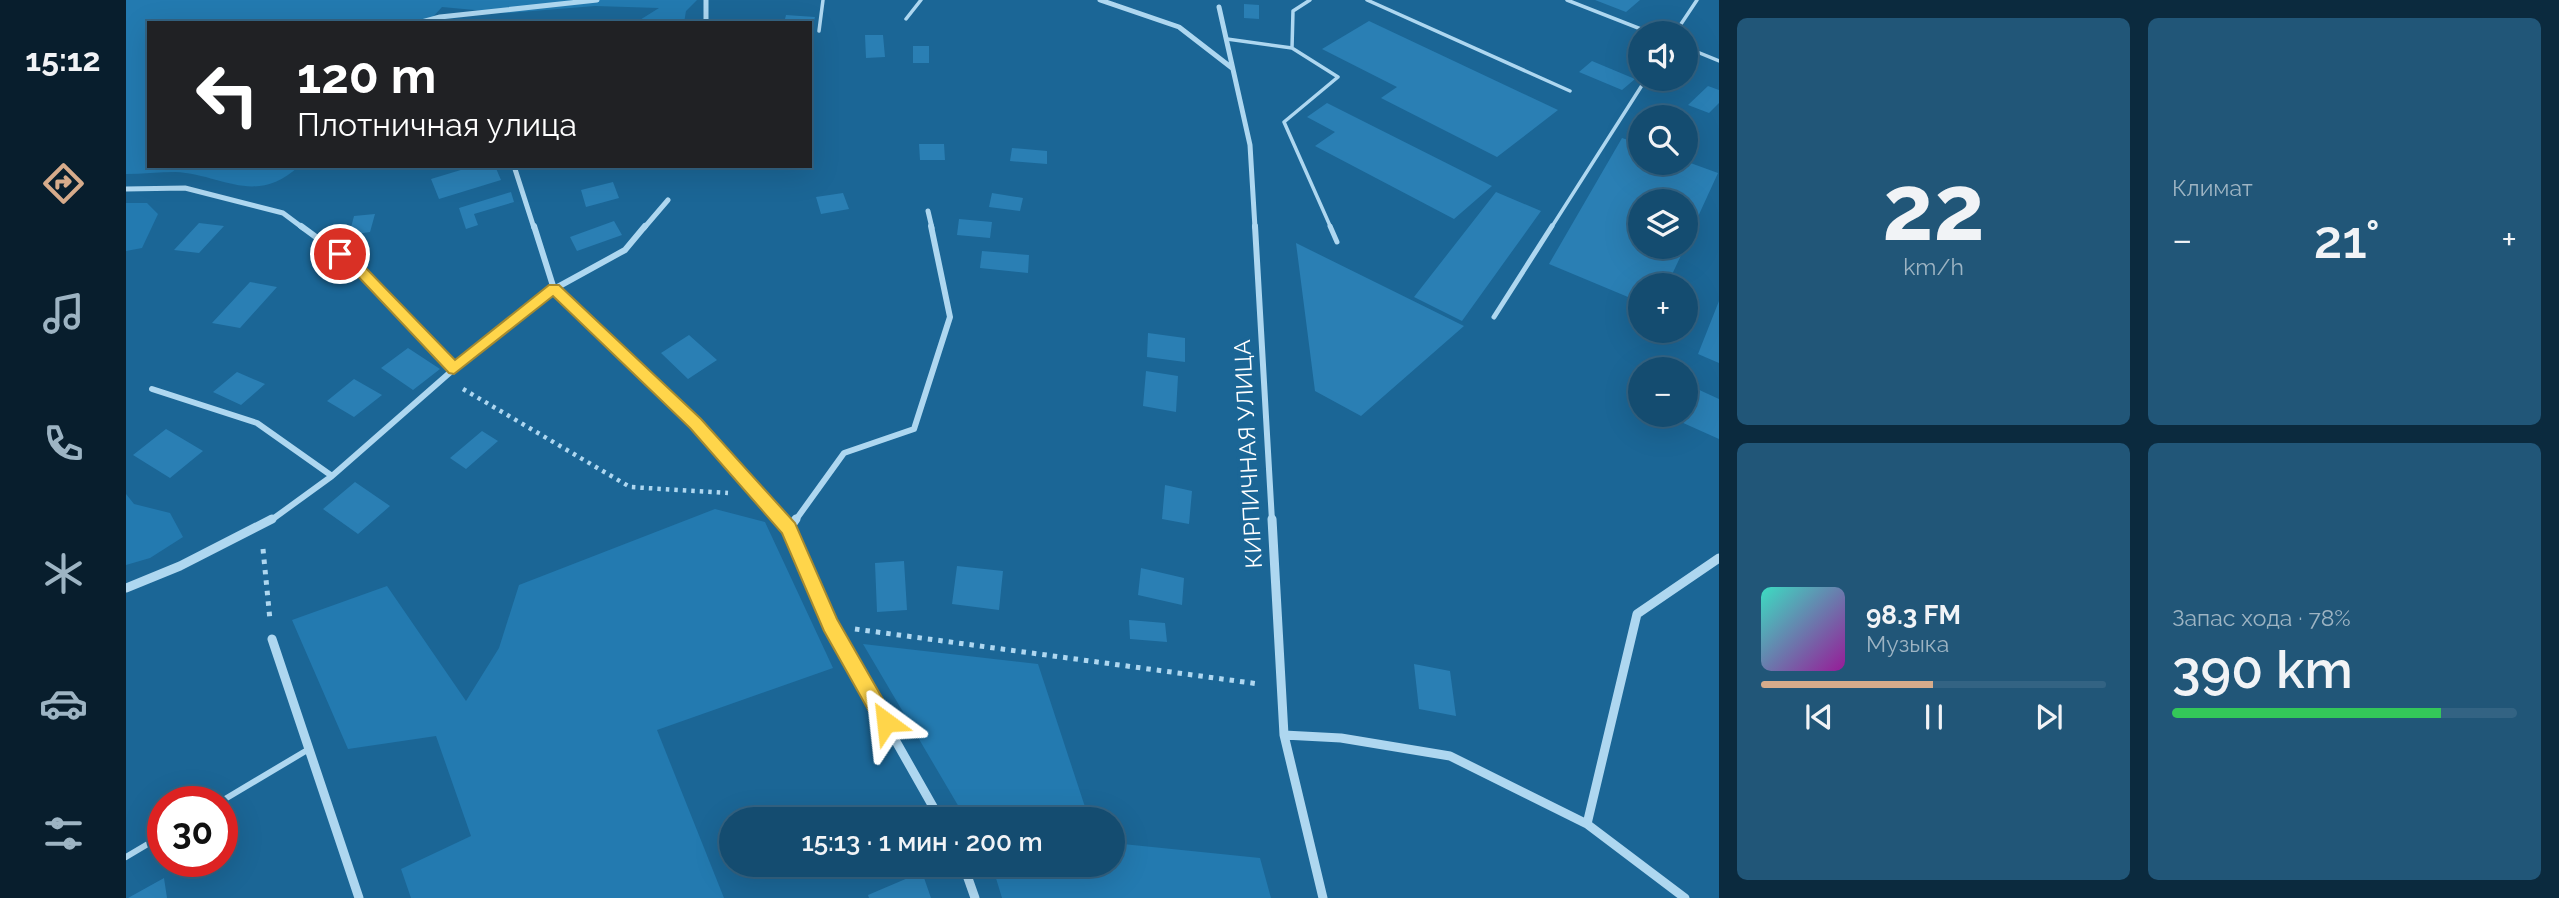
<!DOCTYPE html>
<html lang="ru">
<head>
<meta charset="utf-8">
<style>
	:root { --surface:#144c70; --page:#215678; --text:#f1f3f6; --muted:#9db4c3; --line:#336383; --accent:#d6ab8b }
	body { margin:0; font-family:Raleway,sans-serif; background:var(--page); color:var(--text); height:100vh; display:flex; flex-direction:column; font-size:26px; white-space:nowrap }
	* { box-sizing:border-box; margin:0 }
	p { font-size:23px; color:var(--muted) }
	.icon { flex:none; width:38px; height:38px; fill:none; stroke:currentColor; stroke-width:2; stroke-linecap:round; stroke-linejoin:round }
	.map { position:relative; flex:1; overflow:hidden }
	.side { display:flex; flex-direction:column; gap:18px; padding:18px; background:#0b2a3e; width:840px }
	.side>* { flex:none }
	.hud { position:absolute; left:21px; top:21px; width:665px; height:147px; border-radius:0px; box-shadow:0 7px 28px #0002,0 0 0 2px var(--line); background:#202124; color:#fff; overflow:hidden }
	.buttons { position:absolute; left:1502px; top:21px; display:grid; gap:14px }
	.buttons a { display:grid; place-items:center; width:70px; height:70px; border-radius:50%; background:var(--surface); box-shadow:0 7px 28px #0002,0 0 0 2px var(--line); font-size:35px }
	.speed { position:absolute; left:21px; top:786px; display:flex; gap:14px; font-size:35px; font-weight:700; text-align:center }
	.speed>* { display:grid; place-content:center; width:91px; height:91px; border-radius:50%; background:var(--surface); box-shadow:0 7px 28px #0002,0 0 0 2px var(--line); line-height:1 }
	.speed .limit { border:10px solid #d22; background:#fff; color:#111 }
	.pin { position:absolute; display:grid; place-items:center; width:60px; height:60px; color:#fff; margin:-30px; border:4px solid #fff; border-radius:50%; box-shadow:0 2px 7px #0007 }
	.me { position:absolute; width:77px; margin:-38px; rotate:330deg; stroke-linejoin:round; filter:drop-shadow(0 0 5px #0008) }
	.turn { display:flex; align-items:center; gap:24px; height:147px; padding:0 35px; font-size:32px }
	.turn .icon { width:91px; height:91px; stroke-width:2.5 }
	.turn b { display:block; font-size:49px; line-height:60px }
	.big { font-size:52px; font-weight:600; line-height:1.1 }
	.side .card { flex:1; display:flex; flex-direction:column; justify-content:center; gap:10px; min-width:0; padding:0 24px; border-radius:10px; background:var(--page) }
	.side .dial { align-items:center; gap:0 }
	.dial b { font-size:91px; line-height:1 }
	.song { display:flex; align-items:center; gap:21px }
	.cover { width:84px; height:84px; border-radius:10px; background:linear-gradient(135deg,hsl(170 70% 55%),hsl(300 70% 35%)) }
	.played { height:7px; border-radius:4px; background:linear-gradient(90deg,var(--accent) 50%,var(--line) 50%) }
	.keys { display:flex; justify-content:space-around; direction:ltr }
	.heat { display:flex; justify-content:space-between; align-items:center; font-size:38px; direction:ltr }
	.charge { height:10px; border-radius:5px; background:linear-gradient(90deg,#34c759 78%,var(--line) 0) }
	.side .tiles { flex:1; display:grid; gap:18px; grid-template-columns:repeat(2,1fr) }
	.trip { position:absolute; left:593px; top:807px; width:406px; height:70px; border-radius:35px; background:var(--surface); box-shadow:0 7px 28px #0002,0 0 0 2px var(--line); font-weight:600; line-height:70px; text-align:center }
	main { display:flex; flex:1; min-height:0 }
	.menu { display:flex; flex-direction:column; width:126px; justify-content:space-around; align-items:center; background:#081e2d; color:var(--muted) }
	.menu .icon { width:49px; height:49px }
	.menu .selected { color:var(--accent) }
	.menu b { font-size:32px; color:var(--text) }
	.map>svg:first-child { display:block }
	.green { fill:#237ab0 }
	.building { fill:#2a7fb4 }
	.lines { fill:none; stroke-linecap:round; stroke-linejoin:round }
	.path-far1 { stroke:#aed7f0; stroke-width:4.5; stroke-dasharray:3.5 5; stroke-linecap:butt }
	.path { stroke:#aed7f0; stroke-width:5; stroke-dasharray:4.5 6; stroke-linecap:butt }
	.service-far2 { stroke:#aed7f0; stroke-width:3.5 }
	.service-far1 { stroke:#aed7f0; stroke-width:5 }
	.service { stroke:#aed7f0; stroke-width:6 }
	.minor-far2 { stroke:#aed7f0; stroke-width:5 }
	.minor-far1 { stroke:#aed7f0; stroke-width:6 }
	.minor { stroke:#aed7f0; stroke-width:9 }
	.route { fill:#ffd54a; stroke:#a68a30; stroke-width:2 }
	.labels { text-anchor:middle; stroke-width:7; stroke-linejoin:round; paint-order:stroke }
	.street-label { font-size:23px; fill:#fff; stroke:#1b6696 }
</style>
</head>
<body>
<main>
<nav class="menu">
<b>15:12</b>
<svg class="icon selected" aria-label="directions" viewBox="0 0 24 24"><path d="M12 3l9 9-9 9-9-9zM9 14v-3h6M13 9l2 2-2 2"/></svg>
<svg class="icon" aria-label="music" viewBox="0 0 24 24"><path d="M9 18V5l10-2v13"/><circle cx="6" cy="18" r="3"/><circle cx="16" cy="16" r="3"/></svg>
<svg class="icon" aria-label="phone" viewBox="0 0 24 24"><path d="M5 4h4l2 5-3 2q2 4 5 5l2-3 5 2v4C11 20 4 13 5 4z"/></svg>
<svg class="icon" aria-label="climate" viewBox="0 0 24 24"><path d="M12 3v18M4 7l16 10M4 17L20 7"/></svg>
<svg class="icon" aria-label="car" viewBox="0 0 24 24"><path d="M5 17H2v-5l4-1 3-4h7l3 4 3 1v5h-3M9 17h6M6 11h13"/><circle cx="7" cy="17" r="2"/><circle cx="17" cy="17" r="2"/></svg>
<svg class="icon" aria-label="filters" viewBox="0 0 24 24"><path d="M4 7h16M4 17h16"/><circle cx="9" cy="7" r="2"/><circle cx="15" cy="17" r="2"/></svg>
</nav>
<div class="map">
<svg width="1593" height="898" viewBox="0 0 1593 898">
	<rect width="100%" height="100%" fill="#1b6696"/>
	<path class="green" d="M 0,0 L 571,0 L 560,11 L 558,23 L 509,23 L 533,8 L 469,6 L 381,13 L 316,7 L 305,19 L 306,23 L 23,23 L 23,166 L 173,166 C 129,207 96,174 49,172 C 33,172 16,174 0,174 Z
		M 0,203 L 21,203 L 32,214 L 16,248 L 0,251 Z
		M 0,494 L 8,504 L 44,513 L 57,537 L 24,558 L 0,565 Z
		M 589,509 L 639,522 L 707,668 L 531,730 L 598,898 L 285,898 L 275,869 L 345,836 L 310,736 L 222,749 L 166,620 L 261,586 L 340,701 L 373,648 L 393,585 Z
		M 737,644 L 912,664 L 963,819 L 840,819 Z
		M 987,843 L 1134,858 L 1145,898 L 876,898 L 866,865 L 987,864 Z"/>
	<path class="building" d="M 1469,0 L 1514,0 L 1500,12 Z
		M 1118,4 L 1133,5 L 1133,19 L 1118,18 Z
		M 660,15 L 689,17 L 685,31 L 684,23 L 658,23 Z
		M 1243,21 L 1432,110 L 1371,157 L 1255,98 L 1271,87 L 1196,49 Z
		M 739,35 L 757,35 L 759,57 L 740,58 Z
		M 787,46 L 803,46 L 803,63 L 787,63 Z
		M 1466,61 L 1509,79 L 1496,90 L 1453,72 Z
		M 1582,86 L 1593,90 L 1593,103 L 1583,113 L 1562,105 Z
		M 1201,103 L 1366,186 L 1328,219 L 1189,146 L 1209,132 L 1181,117 Z
		M 1496,138 L 1514,144 L 1514,163 L 1559,161 L 1592,173 L 1559,245 L 1559,201 L 1514,201 L 1514,247 L 1559,247 L 1541,285 L 1514,285 L 1514,302 L 1423,264 Z
		M 793,144 L 818,144 L 819,160 L 794,160 Z
		M 886,148 L 921,151 L 921,164 L 884,161 Z
		M 348,166 L 369,166 L 375,180 L 313,199 L 305,179 Z
		M 487,182 L 493,198 L 460,207 L 455,190 Z
		M 385,192 L 388,202 L 348,214 L 352,225 L 340,229 L 333,208 Z
		M 1370,192 L 1415,211 L 1336,321 L 1288,297 Z
		M 717,193 L 723,209 L 695,214 L 690,197 Z
		M 866,193 L 897,198 L 894,211 L 863,207 Z
		M 249,214 L 244,232 L 223,235 L 228,216 Z
		M 833,219 L 866,222 L 864,238 L 831,235 Z
		M 488,221 L 496,235 L 451,251 L 444,237 Z
		M 73,223 L 98,226 L 73,253 L 48,250 Z
		M 1170,243 L 1338,326 L 1235,416 L 1189,391 Z
		M 856,251 L 903,255 L 902,273 L 854,268 Z
		M 124,282 L 151,287 L 114,328 L 86,323 Z
		M 1593,301 L 1593,363 L 1572,354 Z
		M 1022,333 L 1059,338 L 1059,362 L 1021,357 Z
		M 563,335 L 591,360 L 562,379 L 535,353 Z
		M 282,348 L 314,369 L 287,390 L 255,368 Z
		M 1020,371 L 1052,376 L 1050,412 L 1017,406 Z
		M 111,372 L 139,384 L 115,405 L 87,392 Z
		M 228,379 L 256,395 L 228,417 L 201,401 Z
		M 1569,388 L 1593,399 L 1593,439 L 1555,422 Z
		M 40,429 L 77,451 L 44,478 L 7,455 Z
		M 356,431 L 372,441 L 340,469 L 324,458 Z
		M 229,482 L 264,506 L 232,534 L 197,509 Z
		M 1039,485 L 1066,491 L 1063,524 L 1036,519 Z
		M 778,561 L 781,610 L 751,612 L 749,563 Z
		M 831,566 L 877,571 L 873,610 L 826,604 Z
		M 1015,568 L 1058,578 L 1056,605 L 1012,595 Z
		M 1003,620 L 1039,623 L 1041,642 L 1004,639 Z
		M 1288,664 L 1324,671 L 1330,716 L 1293,709 Z
		M 796,872 L 805,898 L 743,898 L 742,895 Z
		M 38,878 L 41,898 L 2,898 Z"/>
	<g class="lines">
		<path class="path-far1" d="M 337,389 L 504,487 L 602,493"/>
		<path class="path" d="M 137,549 L 144,620
			M 729,629 L 1133,684"/>
		<path class="service-far2" d="M 1184,0 L 1167,11 L 1166,48 L 1212,77 L 1158,122 L 1205,228
			M 1241,0 L 1444,91
			M 1441,0 L 1525,33
			M 780,19 L 795,0
			M 693,31 L 697,0
			M 1549,33 L 1571,0
			M 1101,39 L 1166,48
			M 1559,47 L 1593,61
			M 1425,228 L 1520,79"/>
		<path class="service-far1" d="M 1204,226 L 1211,242
			M 1368,317 L 1426,226"/>
		<path class="service" d="M 94,802 L 183,749
			M 0,857 L 37,835"/>
		<path class="minor-far2" d="M 580,0 L 580,23
			M 974,0 L 1053,27 L 1106,68
			M 1093,7 L 1124,145 L 1129,228
			M 292,23 L 314,17 L 471,0
			M 388,166 L 408,228
			M 0,189 L 59,188 L 157,213 L 177,228
			M 802,211 L 806,228
			M 518,228 L 542,200"/>
		<path class="minor-far1" d="M 175,226 L 232,268 L 328,369
			M 408,226 L 428,289 L 569,424 L 656,521
			M 1129,226 L 1146,521
			M 26,389 L 131,423 L 206,476
			M 144,521 L 206,476 L 328,369 L 428,289 L 499,250 L 519,226
			M 669,521 L 718,453 L 788,429 L 824,317 L 805,226"/>
		<path class="minor" d="M 654,519 L 663,529 L 704,625 L 814,819
			M 1146,519 L 1158,735 L 1197,898
			M 663,529 L 670,519
			M 0,588 L 54,566 L 146,519
			M 146,639 L 233,898
			M 1158,735 L 1215,738 L 1324,756 L 1461,824 L 1559,898
			M 1461,824 L 1511,614 L 1593,558
			M 837,864 L 849,898"/>
	</g>
	<path class="route" d="M 214,250 L 237,265 L 329,360 L 423,285 L 433,285 L 575,419 L 669,523 L 711,619 L 766,715 L 769,722 L 766,729 L 760,732 L 753,729 L 698,631 L 656,533 L 564,428 L 427,296 L 328,374 L 323,373 L 227,271 L 209,258 L 209,251 Z"/>
	<g class="labels">
		<g class="street-label">
			<text transform="translate(1122 454) rotate(-93)" y="8">КИРПИЧНАЯ УЛИЦА</text>
		</g>
	</g>
</svg>
<div class="buttons">
<a><svg class="icon" aria-label="sound" viewBox="0 0 24 24"><path d="M4 9h4l5-4v14l-5-4H4zM17 9q2 3 0 6"/></svg></a>
<a><svg class="icon" aria-label="search" viewBox="0 0 24 24"><circle cx="10" cy="10" r="6"/><path d="M15 15l6 6"/></svg></a>
<a><svg class="icon" aria-label="layers" viewBox="0 0 24 24"><path d="M12 4l9 5-9 5-9-5zM3 14l9 5 9-5"/></svg></a>
<a>+</a>
<a>−</a>
</div>
<div class="speed"><div class="limit">30</div></div>
<div class="pin" style="left:214px;top:254px;background:#d93025"><svg class="icon" aria-label="arrive" viewBox="0 0 24 24"><path d="M6 21V4h12l-3 4 3 4H6"/></svg></div>
<svg class="me" style="left:760px;top:722px" viewBox="-20 -20 40 40"><path d="M0-17L14 15 0 8-14 15z" fill="#ffd54a" stroke="#fff" stroke-width="4"/></svg>
<div class="trip">15:13 · 1 мин · 200 m</div>
<div class="hud">
<div class="turn"><svg class="icon" aria-label="left" viewBox="0 0 24 24"><path d="M17 20v-9H6M10 6l-5 5 5 5"/></svg><div><b>120 m</b>Плотничная улица</div></div>
</div>
</div>
<section class="side">
<div class="tiles">
<div class="card dial"><b>22</b><p>km/h</p></div>
<div class="card"><p>Климат</p>
<div class="heat"><a>−</a><b class="big">21°</b><a>+</a></div>
</div>
<div class="card">
<div class="song"><i class="cover"></i><div><b>98.3 FM</b><p>Музыка</p></div></div>
<div class="played"></div>
<div class="keys"><svg class="icon" aria-label="previous" viewBox="0 0 24 24"><path d="M18 5L8 12l10 7zM5 5v14"/></svg><svg class="icon" aria-label="pause" viewBox="0 0 24 24"><path d="M8 5v14M16 5v14"/></svg><svg class="icon" aria-label="next" viewBox="0 0 24 24"><path d="M6 5l10 7-10 7zM19 5v14"/></svg></div>
</div>
<div class="card"><p>Запас хода · 78%</p><b class="big">390 km</b><div class="charge"></div></div>
</div>
</section>
</main>
</body>
</html>
